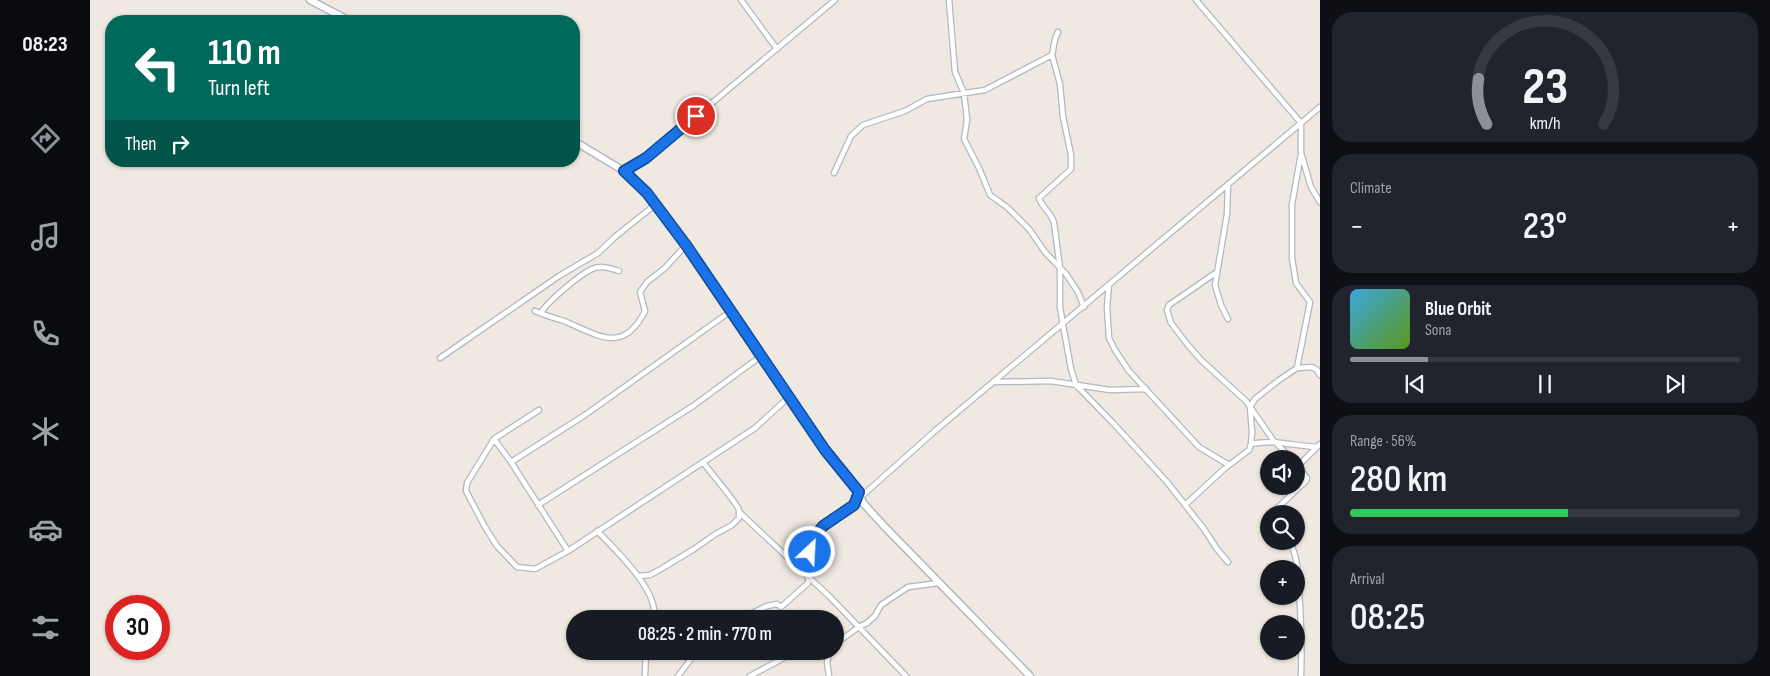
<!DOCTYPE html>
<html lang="en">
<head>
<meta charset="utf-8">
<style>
	:root { --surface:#171b24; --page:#20242c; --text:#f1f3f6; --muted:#9ea1a6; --line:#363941; --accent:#8c9099 }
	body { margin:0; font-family:"Sofia Sans Condensed",sans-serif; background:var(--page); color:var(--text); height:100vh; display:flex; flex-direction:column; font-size:19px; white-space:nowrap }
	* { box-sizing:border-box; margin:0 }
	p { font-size:16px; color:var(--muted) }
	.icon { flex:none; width:28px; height:28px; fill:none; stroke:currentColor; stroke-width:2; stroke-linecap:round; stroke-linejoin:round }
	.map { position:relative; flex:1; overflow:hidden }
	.panel { display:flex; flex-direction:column; gap:12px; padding:12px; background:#0d0f14; width:450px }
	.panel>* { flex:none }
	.top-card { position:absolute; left:15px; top:15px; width:475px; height:152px; border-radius:20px; box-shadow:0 1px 4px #0004; background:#00695c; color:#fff; overflow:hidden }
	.fabs { position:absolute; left:1170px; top:450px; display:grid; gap:10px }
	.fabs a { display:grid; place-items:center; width:45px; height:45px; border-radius:50%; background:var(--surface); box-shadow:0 1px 4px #0004; font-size:25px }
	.speed { position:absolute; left:15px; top:595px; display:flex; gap:10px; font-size:25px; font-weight:700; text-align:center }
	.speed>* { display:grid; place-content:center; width:65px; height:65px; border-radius:50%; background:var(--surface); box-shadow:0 1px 4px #0004; line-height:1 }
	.speed .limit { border:8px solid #d22; background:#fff; color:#111 }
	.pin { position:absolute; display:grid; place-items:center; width:42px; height:42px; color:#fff; margin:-21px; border:2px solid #fff; border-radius:50%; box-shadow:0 1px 5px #0007 }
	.me { position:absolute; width:55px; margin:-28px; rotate:25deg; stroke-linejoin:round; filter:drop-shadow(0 0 4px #0008) }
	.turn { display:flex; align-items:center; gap:18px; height:105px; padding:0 20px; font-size:22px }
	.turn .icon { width:65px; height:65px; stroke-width:2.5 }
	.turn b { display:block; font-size:35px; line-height:42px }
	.then { display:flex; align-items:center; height:48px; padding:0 20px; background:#0003; gap:10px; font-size:19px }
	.big { font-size:38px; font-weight:600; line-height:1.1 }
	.panel .tile { flex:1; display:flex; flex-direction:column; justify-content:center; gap:8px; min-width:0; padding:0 18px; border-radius:20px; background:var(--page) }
	.panel .dial { align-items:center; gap:0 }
	.dial svg { height:130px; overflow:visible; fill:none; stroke:var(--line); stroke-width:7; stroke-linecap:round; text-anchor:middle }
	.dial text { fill:var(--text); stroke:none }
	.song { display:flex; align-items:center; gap:15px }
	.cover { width:60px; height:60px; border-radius:8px; background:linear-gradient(135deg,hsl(200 70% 55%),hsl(90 70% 35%)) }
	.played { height:5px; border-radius:2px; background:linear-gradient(90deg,var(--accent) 20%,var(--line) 20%) }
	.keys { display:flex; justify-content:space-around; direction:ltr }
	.heat { display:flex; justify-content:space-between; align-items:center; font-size:28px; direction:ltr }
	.charge { height:8px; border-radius:4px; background:linear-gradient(90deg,#34c759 56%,var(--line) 0) }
	.trip { position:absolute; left:476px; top:610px; width:278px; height:50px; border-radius:25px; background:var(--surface); box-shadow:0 1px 4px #0004; font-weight:600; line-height:50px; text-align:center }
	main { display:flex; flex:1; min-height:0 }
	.tab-bar { display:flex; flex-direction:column; width:90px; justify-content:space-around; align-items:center; background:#090b0e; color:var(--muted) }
	.tab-bar .icon { width:35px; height:35px }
	.tab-bar .on { color:var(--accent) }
	.tab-bar b { font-size:22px; color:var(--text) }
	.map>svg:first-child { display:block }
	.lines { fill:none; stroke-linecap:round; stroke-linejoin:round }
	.minor-casing { stroke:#b4b7c1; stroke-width:7 }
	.secondary-casing { stroke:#b4b7c1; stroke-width:9 }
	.minor { stroke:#fff; stroke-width:4.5 }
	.secondary { stroke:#fff; stroke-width:6 }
	.route-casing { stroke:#114b97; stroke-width:12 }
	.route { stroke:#1a73e8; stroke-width:9 }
</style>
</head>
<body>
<main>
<nav class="tab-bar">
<b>08:23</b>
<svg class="icon on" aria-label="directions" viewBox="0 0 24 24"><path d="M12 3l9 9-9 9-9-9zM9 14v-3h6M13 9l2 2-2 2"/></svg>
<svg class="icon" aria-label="music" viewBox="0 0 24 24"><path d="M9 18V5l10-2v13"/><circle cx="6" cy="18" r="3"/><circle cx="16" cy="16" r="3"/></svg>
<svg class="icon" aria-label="phone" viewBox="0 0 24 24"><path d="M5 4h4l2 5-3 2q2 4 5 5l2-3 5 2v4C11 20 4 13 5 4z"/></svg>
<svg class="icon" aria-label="climate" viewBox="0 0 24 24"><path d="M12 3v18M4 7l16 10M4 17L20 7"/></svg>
<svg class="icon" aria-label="car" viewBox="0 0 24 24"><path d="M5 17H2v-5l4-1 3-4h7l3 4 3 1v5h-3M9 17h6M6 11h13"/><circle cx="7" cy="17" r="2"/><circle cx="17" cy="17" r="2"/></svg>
<svg class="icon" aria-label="filters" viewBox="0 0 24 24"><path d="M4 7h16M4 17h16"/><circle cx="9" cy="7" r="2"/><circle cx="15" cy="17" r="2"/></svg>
</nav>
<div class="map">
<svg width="1230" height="676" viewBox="0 0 1230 676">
	<rect width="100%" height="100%" fill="#efe9e1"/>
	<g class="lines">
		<g class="minor-casing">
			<path id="minor" d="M 651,0 L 687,49
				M 859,0 L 865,72 L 874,93 L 877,120 L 874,139 L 889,168 L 900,195 L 918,208 L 939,229 L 955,252 L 976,274 L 988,292 L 994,307
				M 1106,0 L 1211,123 L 1211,153 L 1221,187 L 1230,202
				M 968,32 L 965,39 L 962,55 L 970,84 L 973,117 L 981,155 L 981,169 L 949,198 C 952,208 962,213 964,223 L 970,268 L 970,307 L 973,325 L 981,369 L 986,385 L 1023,423 L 1077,482 L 1114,529 L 1127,549 L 1138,562
				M 534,171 L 556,158 L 745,0
				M 744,173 L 761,136 L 773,125 L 815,111 L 837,99 L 895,90 L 962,55
				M 1138,184 L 1137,214 L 1125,285 L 1131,305 L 1138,319
				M 1127,272 L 1079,305 L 1077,310 L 1081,323 L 1097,344 L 1111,360 L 1156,401 L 1183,440 L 1202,459
				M 1019,285 L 1017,307 L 1019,338 L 1025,350 L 1039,371 L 1109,447 L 1139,465
				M 445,311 C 454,315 464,318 474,321 C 508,335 533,355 555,311 L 550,292 L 557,282 L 575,268 L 596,245
				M 451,313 C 457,302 489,275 502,269 C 511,265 520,268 529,271
				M 350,358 L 469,276 L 508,253 L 526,236 L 566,204
				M 1207,368 L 1220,302 L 1206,283 L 1202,258 L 1202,204 L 1211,154
				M 906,382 L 961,381 L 1020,390 L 1056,389
				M 449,410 L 404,439 L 377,483 L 376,491 L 395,527 L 407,546 L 427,567 L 445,569 L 478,551 L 665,428 L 699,397
				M 404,439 L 421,462 L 495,415 L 641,311
				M 1161,444 C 1184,439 1204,446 1227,447
				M 421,462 L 478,551
				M 448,505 L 603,406 L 671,356
				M 1095,505 L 1134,469 L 1159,450 L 1161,444 L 1162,432 L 1160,407 L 1165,399 L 1189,380 L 1207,368 L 1222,367 L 1227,370 L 1230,375
				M 649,512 L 739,596 L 816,676
				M 1183,514 L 1183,512 L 1216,481 L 1217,478 L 1208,466 L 1230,444
				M 507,531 C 524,548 572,594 563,619
				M 1199,541 C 1208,556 1208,574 1209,590 C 1211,619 1212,647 1211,676
				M 548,576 L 560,575 L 571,569 L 604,549 L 624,535 L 642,525 L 649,518 C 649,518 649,511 649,510 C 648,504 619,471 613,462
				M 650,619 L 677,606 L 687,604 L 691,607 L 718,583 L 720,552 L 724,537 L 733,526 L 764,505 L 769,492 L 773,495 L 846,430 L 1230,107
				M 745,644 L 769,627 L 777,623 L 785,616 L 791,605 L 818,587 L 849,583
				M 555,676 L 556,651
				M 588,676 L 607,651
				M 660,676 L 707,651
				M 739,676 L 737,662 L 740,651"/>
		</g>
		<g class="secondary-casing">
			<path id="secondary" d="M 220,0 L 260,21
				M 484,141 L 534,171 L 566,204 L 596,245 L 735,450 L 769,492 L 773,503 L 794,526 L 940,676"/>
		</g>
		<use href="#minor" class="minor"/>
		<use href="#secondary" class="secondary"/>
	</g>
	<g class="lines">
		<g class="route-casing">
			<path id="route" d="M 606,116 L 556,158 L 534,171 L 557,193 L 596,245 L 735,450 L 769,492 L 764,505 L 733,526 L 724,537 L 720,552"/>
		</g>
		<use href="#route" class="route"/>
	</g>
</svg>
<div class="fabs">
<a><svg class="icon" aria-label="sound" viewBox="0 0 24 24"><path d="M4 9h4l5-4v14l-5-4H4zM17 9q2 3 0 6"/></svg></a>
<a><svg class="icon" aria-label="search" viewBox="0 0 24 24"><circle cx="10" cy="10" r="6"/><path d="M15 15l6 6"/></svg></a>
<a>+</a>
<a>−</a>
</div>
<div class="speed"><div class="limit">30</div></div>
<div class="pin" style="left:606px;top:116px;background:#d93025"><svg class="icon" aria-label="arrive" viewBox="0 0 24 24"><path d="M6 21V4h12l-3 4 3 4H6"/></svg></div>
<svg class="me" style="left:720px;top:552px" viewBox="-20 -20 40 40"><circle r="17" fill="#1a73e8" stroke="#fff" stroke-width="3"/><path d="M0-11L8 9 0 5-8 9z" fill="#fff"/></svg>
<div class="trip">08:25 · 2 min · 770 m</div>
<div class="top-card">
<div class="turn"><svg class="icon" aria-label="left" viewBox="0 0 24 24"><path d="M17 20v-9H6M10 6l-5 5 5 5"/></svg><div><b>110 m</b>Turn left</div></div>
<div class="then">Then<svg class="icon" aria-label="right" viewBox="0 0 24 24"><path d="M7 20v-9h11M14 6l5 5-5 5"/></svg></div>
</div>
</div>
<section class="panel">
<div class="tile dial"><svg viewBox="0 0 100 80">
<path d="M14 69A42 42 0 1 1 86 69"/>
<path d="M14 69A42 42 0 0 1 9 41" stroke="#8c9099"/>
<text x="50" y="56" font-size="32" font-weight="700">23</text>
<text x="50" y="72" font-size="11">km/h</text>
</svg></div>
<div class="tile"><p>Climate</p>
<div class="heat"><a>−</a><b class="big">23°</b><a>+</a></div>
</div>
<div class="tile">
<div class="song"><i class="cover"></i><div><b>Blue Orbit</b><p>Sona</p></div></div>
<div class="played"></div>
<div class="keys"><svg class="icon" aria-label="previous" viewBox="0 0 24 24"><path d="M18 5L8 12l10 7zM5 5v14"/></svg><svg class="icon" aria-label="pause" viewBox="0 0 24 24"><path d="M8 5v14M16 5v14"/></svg><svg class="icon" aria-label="next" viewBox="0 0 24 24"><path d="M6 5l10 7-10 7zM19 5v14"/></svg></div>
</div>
<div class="tile"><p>Range · 56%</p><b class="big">280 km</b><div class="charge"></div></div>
<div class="tile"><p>Arrival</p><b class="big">08:25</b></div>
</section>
</main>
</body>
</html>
